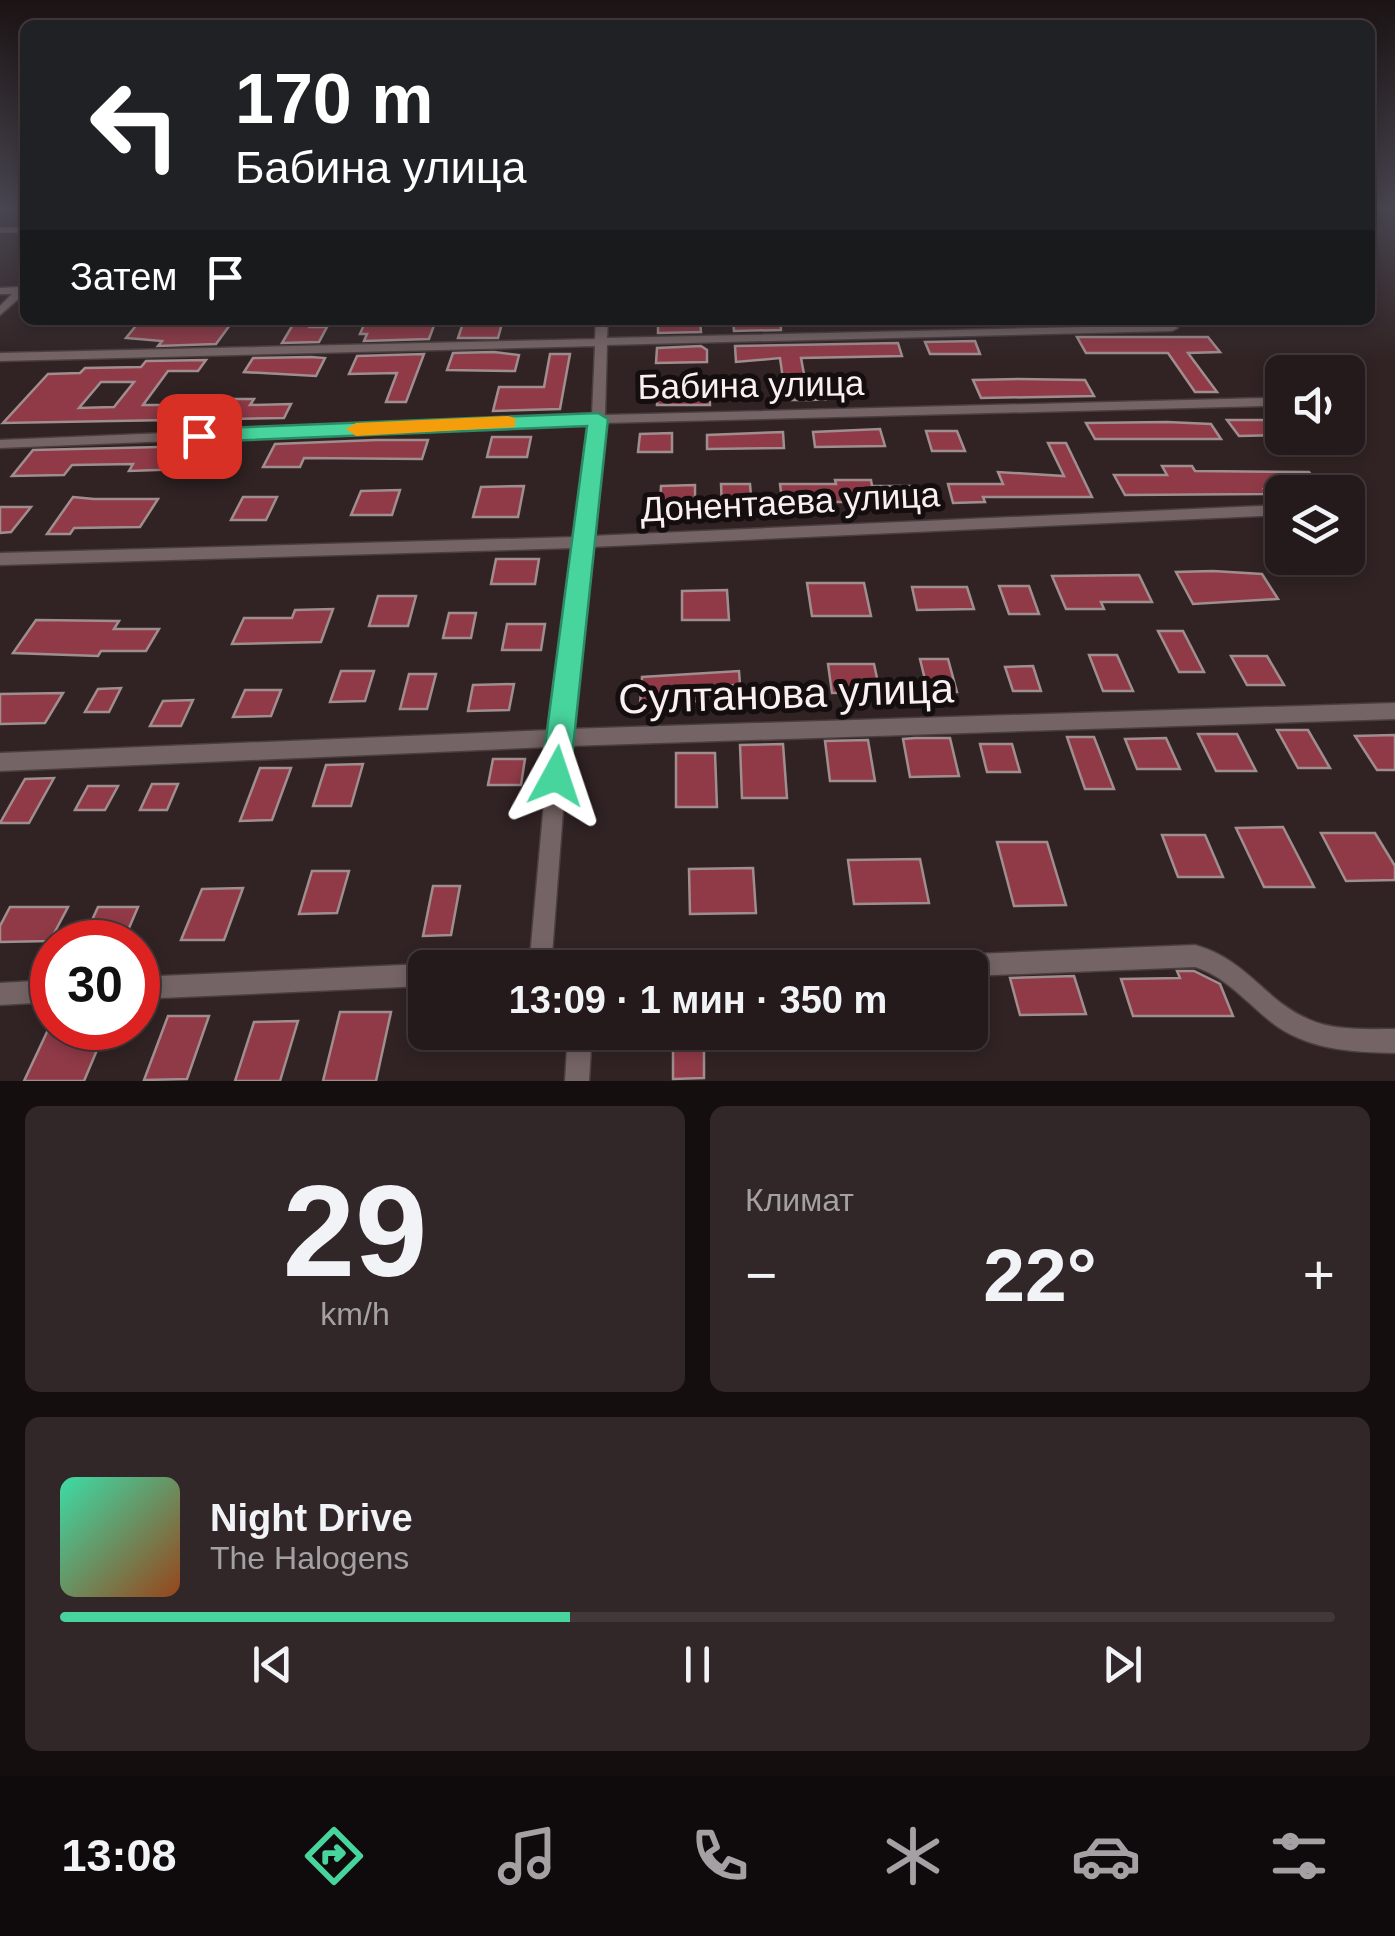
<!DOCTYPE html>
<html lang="ru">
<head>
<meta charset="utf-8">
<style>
	:root { --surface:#251a1b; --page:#312728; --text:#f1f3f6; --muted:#a3a1a3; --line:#42383a; --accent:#47d49d }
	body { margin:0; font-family:Arial,sans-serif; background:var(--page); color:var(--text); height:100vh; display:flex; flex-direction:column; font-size:38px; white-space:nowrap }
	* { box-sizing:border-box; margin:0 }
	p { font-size:32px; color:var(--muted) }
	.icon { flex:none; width:55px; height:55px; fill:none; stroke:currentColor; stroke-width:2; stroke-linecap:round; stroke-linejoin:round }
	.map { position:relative; height:1081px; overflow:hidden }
	.side { display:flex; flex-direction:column; gap:25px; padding:25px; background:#140e0f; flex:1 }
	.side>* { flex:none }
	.banner { position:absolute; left:20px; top:20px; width:1355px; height:305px; border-radius:15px; box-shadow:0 5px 15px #0003,0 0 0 2px var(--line); background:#202124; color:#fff; overflow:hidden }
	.tools { position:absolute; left:1265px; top:355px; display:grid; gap:20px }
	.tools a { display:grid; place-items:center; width:100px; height:100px; border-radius:15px; background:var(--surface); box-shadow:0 5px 15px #0003,0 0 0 2px var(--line); font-size:50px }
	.speed { position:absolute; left:30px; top:920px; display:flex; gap:20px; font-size:50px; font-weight:700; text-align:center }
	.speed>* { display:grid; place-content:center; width:130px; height:130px; border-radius:50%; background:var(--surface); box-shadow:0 5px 15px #0003,0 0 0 2px var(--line); line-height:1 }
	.speed .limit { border:15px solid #d22; background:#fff; color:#111 }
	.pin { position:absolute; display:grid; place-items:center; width:85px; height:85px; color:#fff; margin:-42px; border-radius:20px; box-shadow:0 5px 15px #0006 }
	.me { position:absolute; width:110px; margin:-55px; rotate:5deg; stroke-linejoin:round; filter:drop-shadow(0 0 8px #0008) }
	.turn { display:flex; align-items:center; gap:35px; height:210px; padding:0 50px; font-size:45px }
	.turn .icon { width:130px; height:130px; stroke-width:2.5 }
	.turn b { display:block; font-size:70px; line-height:85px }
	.then { display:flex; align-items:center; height:95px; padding:0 50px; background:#0003; gap:20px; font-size:38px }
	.big { font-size:75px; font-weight:600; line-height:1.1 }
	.side .widget { flex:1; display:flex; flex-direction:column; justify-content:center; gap:15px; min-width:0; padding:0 35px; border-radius:15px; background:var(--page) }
	.side .dial { align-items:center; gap:0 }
	.dial b { font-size:130px; line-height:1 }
	.song { display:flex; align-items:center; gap:30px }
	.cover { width:120px; height:120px; border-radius:15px; background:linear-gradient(135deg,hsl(160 70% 55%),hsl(20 70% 35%)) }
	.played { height:10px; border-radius:5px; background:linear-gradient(90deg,var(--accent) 40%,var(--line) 40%) }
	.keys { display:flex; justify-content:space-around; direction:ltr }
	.heat { display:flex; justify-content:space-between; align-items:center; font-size:55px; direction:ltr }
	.side .tiles { flex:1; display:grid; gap:25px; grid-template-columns:1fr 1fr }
	.widget:last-child { grid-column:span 2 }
	.trip { position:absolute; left:408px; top:950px; width:580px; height:100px; border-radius:15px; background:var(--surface); box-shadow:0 5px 15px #0003,0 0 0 2px var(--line); font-weight:600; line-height:100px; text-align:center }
	.tab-bar { display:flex; height:160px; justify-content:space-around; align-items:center; background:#0f0a0b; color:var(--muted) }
	.tab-bar .icon { width:70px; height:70px }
	.tab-bar .current { color:var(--accent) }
	.tab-bar b { font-size:45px; color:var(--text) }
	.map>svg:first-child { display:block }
	.building { fill:#903a47; stroke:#a08e8f; stroke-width:2.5; fill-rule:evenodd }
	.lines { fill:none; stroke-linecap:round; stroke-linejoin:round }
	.lane-casing { stroke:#4a3e3f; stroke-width:6 }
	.street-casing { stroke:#4a3e3f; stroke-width:3 }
	.lane { stroke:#756465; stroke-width:5 }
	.street { fill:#756465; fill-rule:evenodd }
	.route { fill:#47d49d; stroke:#2e8a66; stroke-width:2.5 }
	.slow { fill:#f59e0b }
	.labels { text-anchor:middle; stroke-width:10; stroke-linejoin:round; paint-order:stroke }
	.street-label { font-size:35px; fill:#faf0f1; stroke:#140e0f }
	.near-street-label { font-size:42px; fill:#faf0f1; stroke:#140e0f }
</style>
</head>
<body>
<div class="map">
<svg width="1395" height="1081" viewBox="0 0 1395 1081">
	<rect width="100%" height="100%" fill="#312324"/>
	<path class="building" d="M 366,320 L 436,320 L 429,339 L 364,341 L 367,334 L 360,334 Z
		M 464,320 L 503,320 L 498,338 L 458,338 Z
		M 658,320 L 700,320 L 701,332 L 658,333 Z
		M 733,320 L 780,320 L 781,330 L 734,331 Z
		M 295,321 L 314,321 L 310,327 L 327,327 L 319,342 L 282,343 Z
		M 139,322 L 182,325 L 230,325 L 216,344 L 158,346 L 162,341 L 126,338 Z
		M 1077,337 L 1208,337 L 1220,352 L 1188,353 L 1217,392 L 1195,392 L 1168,353 L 1086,353 Z
		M 975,341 L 980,354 L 930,354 L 925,342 Z
		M 898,343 L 902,356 L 801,358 L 806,385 L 839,384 L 842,399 L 808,400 L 786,400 L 780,358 L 736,362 L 735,346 Z
		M 701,346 L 707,350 L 707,362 L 656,363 L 657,348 Z
		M 494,352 L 519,355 L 515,371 L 447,370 L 453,353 Z
		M 424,354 L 406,402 L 386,402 L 397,373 L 349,374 L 357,356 Z
		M 550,354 L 570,354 L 560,409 L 493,411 L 499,387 L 544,387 Z
		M 253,358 L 311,357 L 325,358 L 316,376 L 244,372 Z
		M 206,360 L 198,371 L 168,371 L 143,405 L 224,405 L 228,399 L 254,399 L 250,405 L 291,404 L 284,418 L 3,423 L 48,374 L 80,373 L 85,368 L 141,367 L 146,361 ZM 101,382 L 134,382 L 114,407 L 79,408 Z
		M 1018,379 L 1085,380 L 1094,396 L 981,398 L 973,380 Z
		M 658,388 L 709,388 L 710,405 L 657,405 Z
		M 1227,420 L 1266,420 L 1278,435 L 1239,436 Z
		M 1167,422 L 1211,424 L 1221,439 L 1095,439 L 1086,423 Z
		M 880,429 L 885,446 L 815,447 L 813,432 Z
		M 926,431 L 957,431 L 965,451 L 932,451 Z
		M 783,432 L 784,448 L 707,449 L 707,435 Z
		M 672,433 L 672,452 L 638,452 L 640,434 Z
		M 492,437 L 531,437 L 527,457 L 487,457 Z
		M 376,440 L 428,440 L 422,459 L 304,458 L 300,467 L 263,467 L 275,444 Z
		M 1048,443 L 1066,443 L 1092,497 L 983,497 L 985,502 L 953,503 L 948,484 L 1003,484 L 998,472 L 1064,476 Z
		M 201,446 L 187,469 L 129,471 L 133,464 L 72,465 L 64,475 L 12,476 L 33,450 Z
		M 1162,466 L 1192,466 L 1195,471 L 1309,472 L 1322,489 L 1264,489 L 1267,494 L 1125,495 L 1114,475 L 1167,475 Z
		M 835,480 L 871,480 L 872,486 L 918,486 L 923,502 L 815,502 L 816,507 L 783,508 L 780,484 L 836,484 Z
		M 721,484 L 750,484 L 752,508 L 722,508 Z
		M 695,485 L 695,507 L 660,507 L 661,486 Z
		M 524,486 L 518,517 L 473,517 L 481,487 Z
		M 400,490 L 392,515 L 351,515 L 361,491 Z
		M 73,497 L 94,499 L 158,499 L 140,527 L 74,528 L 70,534 L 47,534 Z
		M 243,497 L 277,497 L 266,520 L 231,520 Z
		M 0,507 L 31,507 L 11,532 L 0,533 Z
		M 496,559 L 539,559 L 535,584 L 491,584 Z
		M 1213,571 L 1262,574 L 1278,599 L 1193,604 L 1176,572 Z
		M 1139,575 L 1152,602 L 1101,602 L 1104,609 L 1066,609 L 1052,576 Z
		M 807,583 L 864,583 L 871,616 L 812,616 Z
		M 999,586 L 1029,586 L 1039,614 L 1009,614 Z
		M 912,587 L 967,587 L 974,609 L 917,610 Z
		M 727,590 L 729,620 L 682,620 L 682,591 Z
		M 378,596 L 416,596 L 408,626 L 369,626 Z
		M 333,609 L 321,642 L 232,644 L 244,618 L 292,618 L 295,610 Z
		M 449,613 L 476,613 L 471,638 L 443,638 Z
		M 36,620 L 119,621 L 114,629 L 159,629 L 146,651 L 101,651 L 98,656 L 13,653 Z
		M 507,624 L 545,624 L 541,650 L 502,650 Z
		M 1158,631 L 1183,631 L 1204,672 L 1179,672 Z
		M 1089,655 L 1117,655 L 1133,691 L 1103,691 Z
		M 1231,656 L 1267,656 L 1284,685 L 1247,685 Z
		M 920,659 L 948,659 L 957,692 L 928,692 Z
		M 828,664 L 874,664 L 880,692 L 832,693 Z
		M 1033,666 L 1041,691 L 1013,691 L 1005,667 Z
		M 341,671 L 374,671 L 365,701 L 330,702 Z
		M 739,671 L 740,685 L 714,686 L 714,700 L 640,705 L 642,677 Z
		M 409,674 L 436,674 L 427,709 L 400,709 Z
		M 514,684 L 509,710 L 468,711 L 473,685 Z
		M 121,688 L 109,712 L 85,712 L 98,689 Z
		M 245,690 L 281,690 L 271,716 L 233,717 Z
		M 63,693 L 45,723 L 0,724 L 0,694 Z
		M 193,700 L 181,726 L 150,726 L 163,701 Z
		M 1277,730 L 1308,730 L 1330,768 L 1298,768 Z
		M 1198,734 L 1237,734 L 1256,771 L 1216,771 Z
		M 1395,735 L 1395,770 L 1377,770 L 1355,736 Z
		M 1067,737 L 1094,737 L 1114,789 L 1085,789 Z
		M 915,738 L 950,738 L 959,776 L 910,777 L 903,739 Z
		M 1166,738 L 1180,769 L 1137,769 L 1125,739 Z
		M 868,740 L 875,781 L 830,781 L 825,741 Z
		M 783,744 L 787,798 L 742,798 L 740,745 Z
		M 980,744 L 1012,744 L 1020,772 L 987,772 Z
		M 676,753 L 715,753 L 717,807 L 676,807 Z
		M 493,759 L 525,759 L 521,785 L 488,785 Z
		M 363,764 L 351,806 L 313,806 L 326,765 Z
		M 260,768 L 291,768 L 272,820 L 240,821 Z
		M 54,778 L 29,823 L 0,823 L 25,779 Z
		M 152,784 L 178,784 L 167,810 L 140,810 Z
		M 88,786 L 118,786 L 105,810 L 75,810 Z
		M 1283,827 L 1314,887 L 1264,887 L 1236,828 Z
		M 1321,833 L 1375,833 L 1395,866 L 1395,880 L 1346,881 Z
		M 1162,835 L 1205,835 L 1223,877 L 1178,877 Z
		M 997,842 L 1047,842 L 1066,905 L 1014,906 Z
		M 920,859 L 929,903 L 854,904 L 848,860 Z
		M 753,868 L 756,913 L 690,914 L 689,869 Z
		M 312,871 L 349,871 L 337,913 L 299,914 Z
		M 433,886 L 460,886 L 451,935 L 423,936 Z
		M 243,888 L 224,940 L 181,940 L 202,889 Z
		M 10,907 L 68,907 L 50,941 L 0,942 L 0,926 Z
		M 98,907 L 138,907 L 123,942 L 82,942 Z
		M 1177,971 L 1194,971 L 1220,984 L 1233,1016 L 1133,1016 L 1121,979 L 1180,978 Z
		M 1074,976 L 1086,1014 L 1020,1015 L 1010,978 Z
		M 340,1012 L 391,1012 L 376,1081 L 323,1081 Z
		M 168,1016 L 209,1016 L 187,1079 L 144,1080 Z
		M 298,1021 L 280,1081 L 235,1081 L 254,1022 Z
		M 105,1031 L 84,1081 L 24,1081 L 47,1032 Z
		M 673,1032 L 704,1032 L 704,1078 L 673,1079 Z"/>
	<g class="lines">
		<g class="lane-casing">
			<path id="lane" d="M 0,230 L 25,230"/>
		</g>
		<g class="street-casing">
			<path id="street" d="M 25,284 L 25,293 L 0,315 L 0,306 L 12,294 L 0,294 L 0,288 L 19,287 Z
				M 596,320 L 608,320 L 607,338 L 1172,325 L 1178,328 L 1172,331 L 607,345 L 605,415 L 1264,398 L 1270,402 L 1264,406 L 604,423 L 591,536 L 1282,505 L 1282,515 L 590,547 L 569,729 L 1395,703 L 1395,719 L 568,746 L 551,968 L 529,968 L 549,747 L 0,771 L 0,753 L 551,730 L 575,548 L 0,565 L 0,553 L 576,537 L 591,424 L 0,448 L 0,440 L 592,415 L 595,346 L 0,361 L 0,353 L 595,339 Z
				M 1195,945 C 1248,960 1264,1000 1308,1019 C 1334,1031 1367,1029 1395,1029 L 1395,1053 C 1350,1052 1306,1050 1270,1021 C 1246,1002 1225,976 1195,967 L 970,976 L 970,968 L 891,968 L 894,960 L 902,957 Z
				M 425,964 L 433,968 L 425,968 L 425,986 L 138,999 L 138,977 Z
				M 52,980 L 52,1002 L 0,1005 L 0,983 Z
				M 568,1032 L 592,1032 L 589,1081 L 565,1081 Z"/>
		</g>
		<use href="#lane" class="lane"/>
		<use href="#street" class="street"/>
	</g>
	<linearGradient id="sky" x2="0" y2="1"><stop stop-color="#1b1314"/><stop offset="0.58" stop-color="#484550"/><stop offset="1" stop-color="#484550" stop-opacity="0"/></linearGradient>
	<rect width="1395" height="361" fill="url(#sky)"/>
	<path class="route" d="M 598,413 L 608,419 L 570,776 L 566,786 L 556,790 L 545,786 L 541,776 L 587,426 L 199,442 L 189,436 L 199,429 Z"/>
	<path class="slow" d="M 508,416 L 515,418 L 515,427 L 356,436 L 346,429 L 356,423 Z"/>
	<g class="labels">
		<g class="street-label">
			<text transform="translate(751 385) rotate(-1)" y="12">Бабина улица</text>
			<text transform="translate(790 502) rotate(-3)" y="12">Донентаева улица</text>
		</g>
		<g class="near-street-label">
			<text transform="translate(786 693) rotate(-2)" y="15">Султанова улица</text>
		</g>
	</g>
</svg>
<div class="tools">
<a><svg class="icon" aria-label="sound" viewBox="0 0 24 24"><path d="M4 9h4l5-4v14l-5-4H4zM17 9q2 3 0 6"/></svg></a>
<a><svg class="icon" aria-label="layers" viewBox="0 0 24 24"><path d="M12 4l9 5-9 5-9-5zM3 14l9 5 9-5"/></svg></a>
</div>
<div class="speed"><div class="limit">30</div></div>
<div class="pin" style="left:199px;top:436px;background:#d93025"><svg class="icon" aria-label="arrive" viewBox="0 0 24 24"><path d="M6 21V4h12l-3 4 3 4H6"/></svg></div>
<svg class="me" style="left:556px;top:776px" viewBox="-20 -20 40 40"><path d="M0-17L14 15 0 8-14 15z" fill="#47d49d" stroke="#fff" stroke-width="4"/></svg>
<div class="trip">13:09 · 1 мин · 350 m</div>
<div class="banner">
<div class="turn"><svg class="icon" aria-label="left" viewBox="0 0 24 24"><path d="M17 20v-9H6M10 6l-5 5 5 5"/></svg><div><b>170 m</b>Бабина улица</div></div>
<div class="then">Затем<svg class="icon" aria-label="arrive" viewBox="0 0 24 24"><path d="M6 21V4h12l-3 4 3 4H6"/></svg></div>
</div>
</div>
<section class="side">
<div class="tiles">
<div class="widget dial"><b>29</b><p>km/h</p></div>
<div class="widget"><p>Климат</p>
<div class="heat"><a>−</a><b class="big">22°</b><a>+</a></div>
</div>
<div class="widget">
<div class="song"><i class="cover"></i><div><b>Night Drive</b><p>The Halogens</p></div></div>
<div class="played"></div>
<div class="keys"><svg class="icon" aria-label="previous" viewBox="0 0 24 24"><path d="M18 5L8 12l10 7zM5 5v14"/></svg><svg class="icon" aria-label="pause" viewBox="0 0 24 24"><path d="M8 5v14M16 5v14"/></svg><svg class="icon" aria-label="next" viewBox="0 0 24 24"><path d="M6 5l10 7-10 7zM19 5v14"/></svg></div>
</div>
</div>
</section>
<nav class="tab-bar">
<b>13:08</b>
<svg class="icon current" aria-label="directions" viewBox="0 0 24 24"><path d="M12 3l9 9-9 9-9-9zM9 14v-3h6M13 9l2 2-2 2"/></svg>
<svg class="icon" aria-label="music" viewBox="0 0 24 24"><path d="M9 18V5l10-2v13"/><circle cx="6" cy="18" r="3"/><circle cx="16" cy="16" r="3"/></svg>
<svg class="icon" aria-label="phone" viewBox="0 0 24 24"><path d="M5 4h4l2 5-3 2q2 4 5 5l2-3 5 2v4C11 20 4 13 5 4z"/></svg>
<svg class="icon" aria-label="climate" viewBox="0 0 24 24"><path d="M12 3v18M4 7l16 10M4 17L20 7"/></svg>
<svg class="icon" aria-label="car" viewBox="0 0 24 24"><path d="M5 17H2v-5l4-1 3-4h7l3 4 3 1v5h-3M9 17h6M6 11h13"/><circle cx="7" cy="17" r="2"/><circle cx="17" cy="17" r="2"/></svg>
<svg class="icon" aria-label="filters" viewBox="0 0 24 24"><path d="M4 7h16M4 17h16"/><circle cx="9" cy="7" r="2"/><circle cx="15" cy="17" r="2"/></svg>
</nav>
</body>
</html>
